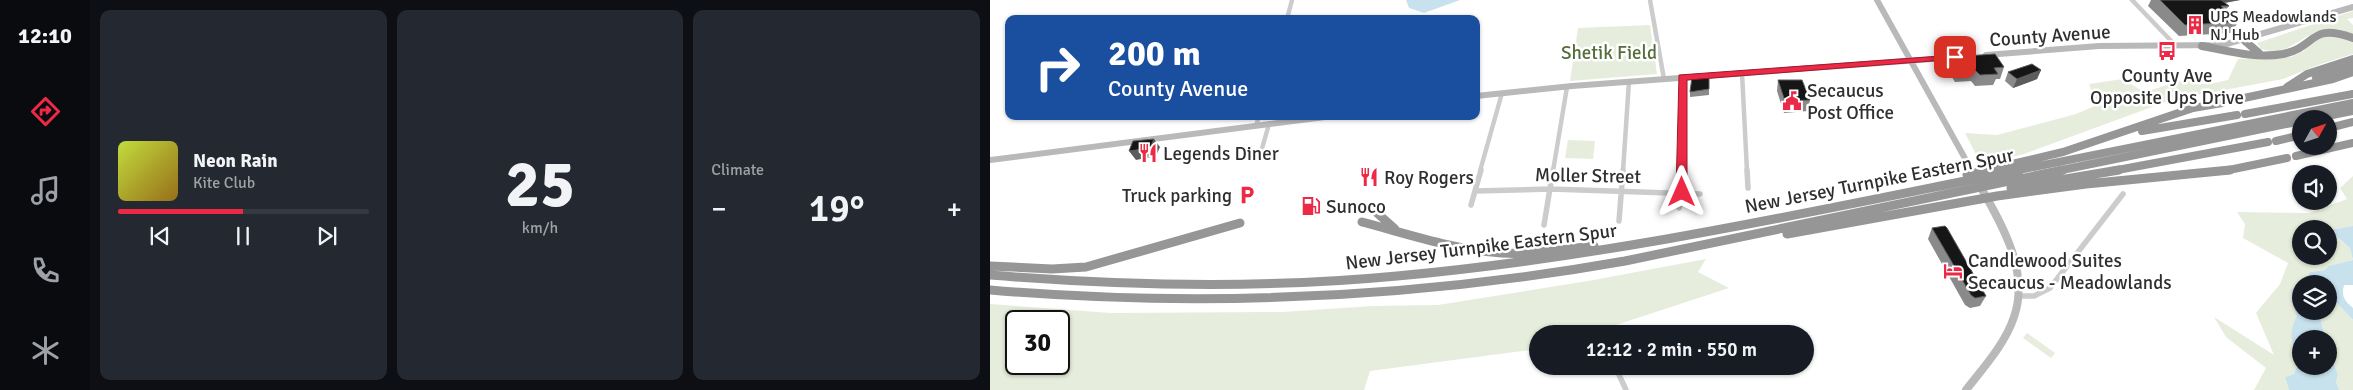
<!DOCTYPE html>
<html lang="en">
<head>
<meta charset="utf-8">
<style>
	:root { --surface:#171b24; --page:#242831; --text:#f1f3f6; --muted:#9ea1a6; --line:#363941; --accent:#ed2946 }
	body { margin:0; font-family:Signika,sans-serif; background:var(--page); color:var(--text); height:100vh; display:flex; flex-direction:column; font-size:19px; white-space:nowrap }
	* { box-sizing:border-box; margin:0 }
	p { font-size:16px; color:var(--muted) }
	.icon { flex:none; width:28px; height:28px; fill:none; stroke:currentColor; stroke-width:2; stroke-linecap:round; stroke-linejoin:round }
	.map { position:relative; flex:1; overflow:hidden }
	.drawer { display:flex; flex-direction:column; gap:10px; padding:10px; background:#0d0f14; width:900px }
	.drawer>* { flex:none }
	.guide { position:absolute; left:15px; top:15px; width:475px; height:105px; border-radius:10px; box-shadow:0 1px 4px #0004; background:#1a4fa0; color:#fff; overflow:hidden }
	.needle { width:32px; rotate:50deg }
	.fabs { position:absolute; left:1302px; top:110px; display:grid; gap:10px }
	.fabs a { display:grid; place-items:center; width:45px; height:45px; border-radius:50%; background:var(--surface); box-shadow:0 1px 4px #0004; font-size:25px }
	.speed { position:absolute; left:15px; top:310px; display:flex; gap:10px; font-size:25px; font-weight:700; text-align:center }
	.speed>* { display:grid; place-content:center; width:65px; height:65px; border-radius:50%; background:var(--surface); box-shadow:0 1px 4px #0004; line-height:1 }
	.speed .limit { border:2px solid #111; border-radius:8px; background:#fff; color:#111 }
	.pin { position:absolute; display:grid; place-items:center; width:42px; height:42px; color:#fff; margin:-21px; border-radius:10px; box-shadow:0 2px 8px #0006 }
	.me { position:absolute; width:55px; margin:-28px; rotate:0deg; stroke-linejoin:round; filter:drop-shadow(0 0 4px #0008) }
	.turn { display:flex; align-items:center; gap:18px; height:105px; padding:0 20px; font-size:22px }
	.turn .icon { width:65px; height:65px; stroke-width:2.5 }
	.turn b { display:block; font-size:35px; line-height:42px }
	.big { font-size:38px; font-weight:600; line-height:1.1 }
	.drawer .card { flex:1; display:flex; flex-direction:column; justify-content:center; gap:8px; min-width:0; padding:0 18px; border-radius:10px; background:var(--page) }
	.drawer .dial { align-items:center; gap:0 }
	.dial b { font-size:65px; line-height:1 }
	.song { display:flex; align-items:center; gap:15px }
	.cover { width:60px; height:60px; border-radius:8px; background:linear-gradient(135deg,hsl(70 70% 55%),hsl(40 70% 35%)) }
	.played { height:5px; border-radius:2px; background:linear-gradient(90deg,var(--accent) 50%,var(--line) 50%) }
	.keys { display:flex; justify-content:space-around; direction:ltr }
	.heat { display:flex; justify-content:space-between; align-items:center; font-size:28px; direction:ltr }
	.drawer .tiles { flex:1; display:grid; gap:10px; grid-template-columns:repeat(3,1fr) }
	.trip { position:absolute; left:539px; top:325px; width:285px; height:50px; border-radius:25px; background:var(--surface); box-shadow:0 1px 4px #0004; font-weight:600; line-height:50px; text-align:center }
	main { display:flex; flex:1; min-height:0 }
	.tabs { display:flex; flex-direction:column; width:90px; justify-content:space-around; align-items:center; background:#090b0e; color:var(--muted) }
	.tabs .icon { width:35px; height:35px }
	.tabs .on { color:var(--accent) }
	.tabs b { font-size:22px; color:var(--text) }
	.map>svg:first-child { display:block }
	.green { fill:#e6eddc; fill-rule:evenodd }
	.water { fill:#c7e1ed }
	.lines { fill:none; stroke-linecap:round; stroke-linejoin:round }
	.minor-far1 { stroke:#ccc; stroke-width:4.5 }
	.minor { stroke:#ccc; stroke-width:5.5 }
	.secondary-far1 { stroke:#b9b9b9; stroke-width:6 }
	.secondary { stroke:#b9b9b9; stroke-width:8 }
	.motorway-far1 { stroke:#969696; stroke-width:8 }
	.motorway { stroke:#969696; stroke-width:9 }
	.wall { fill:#8a8a8a }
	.shaded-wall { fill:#5c5c5c }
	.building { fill:#161616; stroke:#5c5c5c }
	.route { fill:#ed2946; stroke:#9a1b2e }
	.labels { text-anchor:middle; stroke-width:5; stroke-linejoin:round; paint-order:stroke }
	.far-poi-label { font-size:16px; fill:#2f2f2f; stroke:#fff; text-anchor:start }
	.street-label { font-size:19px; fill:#2f2f2f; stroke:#fff }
	.park-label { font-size:19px; fill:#556d3a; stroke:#fff }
	.poi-label { font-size:19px; fill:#2f2f2f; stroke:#fff; text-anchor:start }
</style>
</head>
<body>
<main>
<nav class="tabs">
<b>12:10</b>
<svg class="icon on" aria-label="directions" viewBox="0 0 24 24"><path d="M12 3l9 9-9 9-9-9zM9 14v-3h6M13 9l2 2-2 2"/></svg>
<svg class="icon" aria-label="music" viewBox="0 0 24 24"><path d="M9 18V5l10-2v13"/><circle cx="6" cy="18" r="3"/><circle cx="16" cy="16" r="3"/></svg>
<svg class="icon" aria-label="phone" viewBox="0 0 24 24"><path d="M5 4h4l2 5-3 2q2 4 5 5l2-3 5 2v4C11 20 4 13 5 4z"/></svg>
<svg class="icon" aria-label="climate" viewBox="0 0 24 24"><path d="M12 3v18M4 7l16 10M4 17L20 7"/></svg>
</nav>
<section class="drawer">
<div class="tiles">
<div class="card">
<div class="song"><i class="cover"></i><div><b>Neon Rain</b><p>Kite Club</p></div></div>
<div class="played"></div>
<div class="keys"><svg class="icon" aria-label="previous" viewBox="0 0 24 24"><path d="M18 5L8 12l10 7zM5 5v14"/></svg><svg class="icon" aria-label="pause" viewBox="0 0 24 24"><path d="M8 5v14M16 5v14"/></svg><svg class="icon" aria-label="next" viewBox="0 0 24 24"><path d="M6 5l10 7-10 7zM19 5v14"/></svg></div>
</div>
<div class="card dial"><b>25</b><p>km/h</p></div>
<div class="card"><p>Climate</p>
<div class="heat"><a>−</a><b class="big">19°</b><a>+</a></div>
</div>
</div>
</section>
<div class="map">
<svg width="1363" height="390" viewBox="0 0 1363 390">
	<rect width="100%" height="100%" fill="#fff"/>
	<path class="green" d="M 1363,11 L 1363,18 L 1357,19 L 1363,25 L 1363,35 C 1320,12 1308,61 1271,49 L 1267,43 Z
		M 660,25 L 667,74 L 580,81 L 588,28 Z
		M 1345,34 L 1363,41 L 1363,54 L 1331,64 L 1293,79 L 1181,100 L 1034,154 L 991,164 L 975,133 L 1007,135 L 1086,114 L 1107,105 L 1099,84 L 1133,79 L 1154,92 L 1198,79 C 1211,88 1224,83 1238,80 L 1248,59 L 1301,57 L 1314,51 L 1324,39 Z
		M 578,140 L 605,141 L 603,159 L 575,158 Z
		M 1363,176 L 1363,226 L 1339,230 L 1311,229 L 1311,256 L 1339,256 L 1339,231 L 1360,248 L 1363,260 L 1338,266 L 1335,270 L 1320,272 L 1315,280 L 1301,290 L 1303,306 L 1308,316 C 1299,334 1301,341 1309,359 L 1304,374 L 1295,377 L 1299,390 L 1264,390 L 1276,368 L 1236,337 L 1224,317 L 1284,355 L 1266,313 L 1290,284 L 1298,263 L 1253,238 L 1255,224 L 1247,212 L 1319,213 L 1357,199 L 1350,188 Z
		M 716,259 L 708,272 L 739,288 L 626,325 L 614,334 L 548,334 L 547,349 L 380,371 L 374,390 L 0,390 L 0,304 L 121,313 L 292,312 L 383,306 L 448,305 L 598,281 ZM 26,321 L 69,321 L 69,364 L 26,364 Z
		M 1339,300 L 1346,302 L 1363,320 L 1363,390 L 1349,390 L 1346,382 L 1348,374 L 1339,352 L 1339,339 L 1335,339 L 1329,311 L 1339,311 Z
		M 1037,333 L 1065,353 L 1061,358 L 1033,338 Z"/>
	<path class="water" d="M 416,0 L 470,0 L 434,13 L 419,8 Z
		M 1363,226 L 1363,285 L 1354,285 C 1351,297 1355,301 1363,308 L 1363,320 L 1346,302 L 1339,300 L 1339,284 L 1311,284 L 1311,311 L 1329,311 L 1335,339 L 1311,339 L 1311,366 L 1339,366 L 1339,352 L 1348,374 L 1346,382 L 1349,390 L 1299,390 L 1295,377 L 1304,374 L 1309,359 C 1301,341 1298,334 1307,316 L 1303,306 L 1301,290 L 1315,280 L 1320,272 L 1335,270 L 1338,266 L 1363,260 L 1360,248 L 1339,230 Z"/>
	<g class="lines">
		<path class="minor-far1" d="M 660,0 L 674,79
			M 1142,0 L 1186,46
			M 297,19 L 302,0
			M 752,73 L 757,171
			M 692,77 L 692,171
			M 266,126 L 269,116
			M 271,152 L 279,124
			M 490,171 L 512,93
			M 563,171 L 577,87
			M 633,171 L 639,81"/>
		<path class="minor" d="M 757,170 L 758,188
			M 485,191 L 560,189 L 710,194
			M 481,205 L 491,170
			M 689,208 L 692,192 L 692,170
			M 629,221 L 633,170
			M 554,225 L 563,170
			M 1029,296 L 1044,296 L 1060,288 L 1133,194
			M 625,366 L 636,390"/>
		<path class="secondary-far1" d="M 887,0 L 982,171
			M 996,55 L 1109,46 L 1233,45 L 1363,7
			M 486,96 L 582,86 L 969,57
			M 0,160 L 343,116"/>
		<path class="secondary" d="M 976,390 C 994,367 1015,344 1024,317 C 1042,266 1004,212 981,170"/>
		<path class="motorway-far1" d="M 1255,41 L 1269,53
			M 1212,46 C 1238,51 1266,59 1293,54 C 1327,47 1319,22 1363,38
			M 1326,78 L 1363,65
			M 1297,87 L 1317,74 L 1363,59
			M 1240,101 L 1343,79 L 1363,72
			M 1255,114 L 1363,94
			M 1322,119 L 1363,111
			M 1339,128 L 1363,122
			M 1152,131 L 1247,115
			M 1286,141 L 1311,135
			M 1306,156 L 1363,143
			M 992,171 L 1073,152 L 1203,108 L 1232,103
			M 1024,171 L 1363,103
			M 1067,171 L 1311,121
			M 1122,171 L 1278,142
			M 1234,171 L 1297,158"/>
		<path class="motorway" d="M 977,175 L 998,170
			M 1021,188 L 1129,170
			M 386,212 L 405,229
			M 372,222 C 418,234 464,250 512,253 C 542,255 573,249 604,246
			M 797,234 L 1007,196 L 1096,184 L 1240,170
			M 0,266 L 62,269 L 96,267 L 250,223
			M 0,275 C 136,286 271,289 407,276 C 617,257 824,211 1030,170
			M 0,290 C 213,308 425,298 635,261 L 1073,170"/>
	</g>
	<path class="wall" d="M 1161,0 L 1250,0 L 1235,3 L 1239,6 L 1235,11 L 1248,22 L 1241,33 L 1189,36 L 1158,6 Z
		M 960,57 L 1014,67 L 1010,79 L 1006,79 L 1003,85 L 985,86 L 981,81 L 965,82 L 956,68 Z
		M 1051,70 L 1047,79 L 1023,88 L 1015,81 L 1018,72 Z
		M 788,80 L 820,100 L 818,111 L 794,113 L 787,91 Z
		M 719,89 L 719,95 L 700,97 L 700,92 Z
		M 942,228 L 996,296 L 990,306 L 980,308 L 975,305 L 938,239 Z"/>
	<path class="shaded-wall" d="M 1224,0 L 1250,0 L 1222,5 Z
		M 1051,70 L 1047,79 L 1023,88 L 1027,79 Z
		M 164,139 L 170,147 L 166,156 L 146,160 L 139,151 Z"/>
	<path class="building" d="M 1170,0 L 1231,0 L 1239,6 L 1231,6 L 1248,22 L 1195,25 Z
		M 1005,54 L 1014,67 L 1004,68 L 1008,74 L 990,75 L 985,70 L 969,71 L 960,57 Z
		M 1042,64 L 1051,70 L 1027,79 L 1018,72 Z
		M 702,77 L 719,77 L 719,89 L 700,92 Z
		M 788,80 L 812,80 L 820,100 L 795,101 Z
		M 164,139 L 160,148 L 139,151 L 143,141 Z
		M 955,226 L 957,228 L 996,296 L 985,298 L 981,295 L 942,228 Z"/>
	<path class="route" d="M 965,55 L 968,55 L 968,59 L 697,80 L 697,192 L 692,196 L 686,192 L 689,75 Z"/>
	<defs>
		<g id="building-bare" transform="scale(1.5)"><path d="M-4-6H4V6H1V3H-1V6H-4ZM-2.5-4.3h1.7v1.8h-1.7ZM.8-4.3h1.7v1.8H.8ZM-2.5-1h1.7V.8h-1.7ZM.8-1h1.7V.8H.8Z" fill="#ed2946" stroke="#fff" stroke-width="2.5" paint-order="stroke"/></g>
		<g id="bus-bare" transform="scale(1.5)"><path d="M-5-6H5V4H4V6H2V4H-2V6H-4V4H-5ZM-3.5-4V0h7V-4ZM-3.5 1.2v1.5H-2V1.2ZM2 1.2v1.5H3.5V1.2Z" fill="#ed2946" stroke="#fff" stroke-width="2.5" paint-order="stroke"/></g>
		<g id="civic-bare" transform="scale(1.5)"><path d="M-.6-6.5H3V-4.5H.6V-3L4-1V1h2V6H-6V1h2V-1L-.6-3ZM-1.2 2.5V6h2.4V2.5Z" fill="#ed2946" stroke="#fff" stroke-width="2.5" paint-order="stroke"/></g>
		<g id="restaurant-bare" transform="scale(1.5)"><path d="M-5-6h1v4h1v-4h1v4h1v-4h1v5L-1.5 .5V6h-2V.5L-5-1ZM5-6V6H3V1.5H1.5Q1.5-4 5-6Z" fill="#ed2946" stroke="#fff" stroke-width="2.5" paint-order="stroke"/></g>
		<g id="parking-bare" transform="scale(1.5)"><path d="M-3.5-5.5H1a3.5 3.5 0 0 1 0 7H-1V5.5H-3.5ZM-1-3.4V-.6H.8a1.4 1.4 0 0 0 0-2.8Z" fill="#ed2946" stroke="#fff" stroke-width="2.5" paint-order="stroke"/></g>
		<g id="fuel-bare" transform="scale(1.5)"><path d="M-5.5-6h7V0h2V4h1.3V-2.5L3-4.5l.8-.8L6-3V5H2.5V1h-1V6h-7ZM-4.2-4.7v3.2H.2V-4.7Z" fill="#ed2946" stroke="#fff" stroke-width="2.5" paint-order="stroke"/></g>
		<g id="hotel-bare" transform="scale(1.5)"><path d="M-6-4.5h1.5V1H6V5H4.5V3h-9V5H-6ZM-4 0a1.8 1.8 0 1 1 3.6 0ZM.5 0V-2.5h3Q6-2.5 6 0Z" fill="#ed2946" stroke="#fff" stroke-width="2.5" paint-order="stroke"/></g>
	</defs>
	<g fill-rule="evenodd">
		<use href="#building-bare" x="1205" y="25"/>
		<use href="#bus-bare" x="1177" y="51"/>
		<use href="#civic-bare" x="802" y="101"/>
		<use href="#restaurant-bare" x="158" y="153"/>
		<use href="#restaurant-bare" x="379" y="177"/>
		<use href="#parking-bare" x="257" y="195"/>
		<use href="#fuel-bare" x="321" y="206"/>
		<use href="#hotel-bare" x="963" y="271"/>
	</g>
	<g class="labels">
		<g class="far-poi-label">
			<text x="1220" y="22">UPS Meadowlands<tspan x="1220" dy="18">NJ Hub</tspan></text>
		</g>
		<g class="street-label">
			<text transform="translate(1060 35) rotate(-4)" y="7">County Avenue</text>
			<text transform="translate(598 175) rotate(1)" y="7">Moller Street</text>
			<text transform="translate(889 180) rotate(-11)" y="7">New Jersey Turnpike Eastern Spur</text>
			<text transform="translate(491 246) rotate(-7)" y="7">New Jersey Turnpike Eastern Spur</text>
		</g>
		<g class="park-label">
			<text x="619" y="59">Shetik Field</text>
		</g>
		<g class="poi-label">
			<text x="1177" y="82" text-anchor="middle">County Ave<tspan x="1177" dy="22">Opposite Ups Drive</tspan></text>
			<text x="817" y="97">Secaucus<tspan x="817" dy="22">Post Office</tspan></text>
			<text x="173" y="160">Legends Diner</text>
			<text x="394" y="184">Roy Rogers</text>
			<text x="242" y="202" text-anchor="end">Truck parking</text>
			<text x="336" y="213">Sunoco</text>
			<text x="978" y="267">Candlewood Suites<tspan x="978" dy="22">Secaucus - Meadowlands</tspan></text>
		</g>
	</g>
</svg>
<div class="fabs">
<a><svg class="needle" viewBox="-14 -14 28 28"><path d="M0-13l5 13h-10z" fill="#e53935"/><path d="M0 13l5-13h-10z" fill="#9ea1a6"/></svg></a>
<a><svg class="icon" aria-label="sound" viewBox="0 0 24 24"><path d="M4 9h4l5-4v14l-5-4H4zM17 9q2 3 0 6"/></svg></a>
<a><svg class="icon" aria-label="search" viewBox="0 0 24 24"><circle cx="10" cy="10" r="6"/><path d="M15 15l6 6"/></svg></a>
<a><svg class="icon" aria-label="layers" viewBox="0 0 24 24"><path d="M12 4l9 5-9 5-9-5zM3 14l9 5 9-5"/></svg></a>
<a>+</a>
</div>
<div class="speed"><div class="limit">30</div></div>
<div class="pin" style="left:965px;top:57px;background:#d93025"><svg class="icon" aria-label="arrive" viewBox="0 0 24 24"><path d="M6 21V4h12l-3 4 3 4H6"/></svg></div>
<svg class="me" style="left:692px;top:192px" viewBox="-20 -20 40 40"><path d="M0-17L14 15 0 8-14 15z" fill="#ed2946" stroke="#fff" stroke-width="4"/></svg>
<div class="trip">12:12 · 2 min · 550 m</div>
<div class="guide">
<div class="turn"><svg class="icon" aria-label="right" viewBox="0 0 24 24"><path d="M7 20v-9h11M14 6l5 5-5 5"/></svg><div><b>200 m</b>County Avenue</div></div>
</div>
</div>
</main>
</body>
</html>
